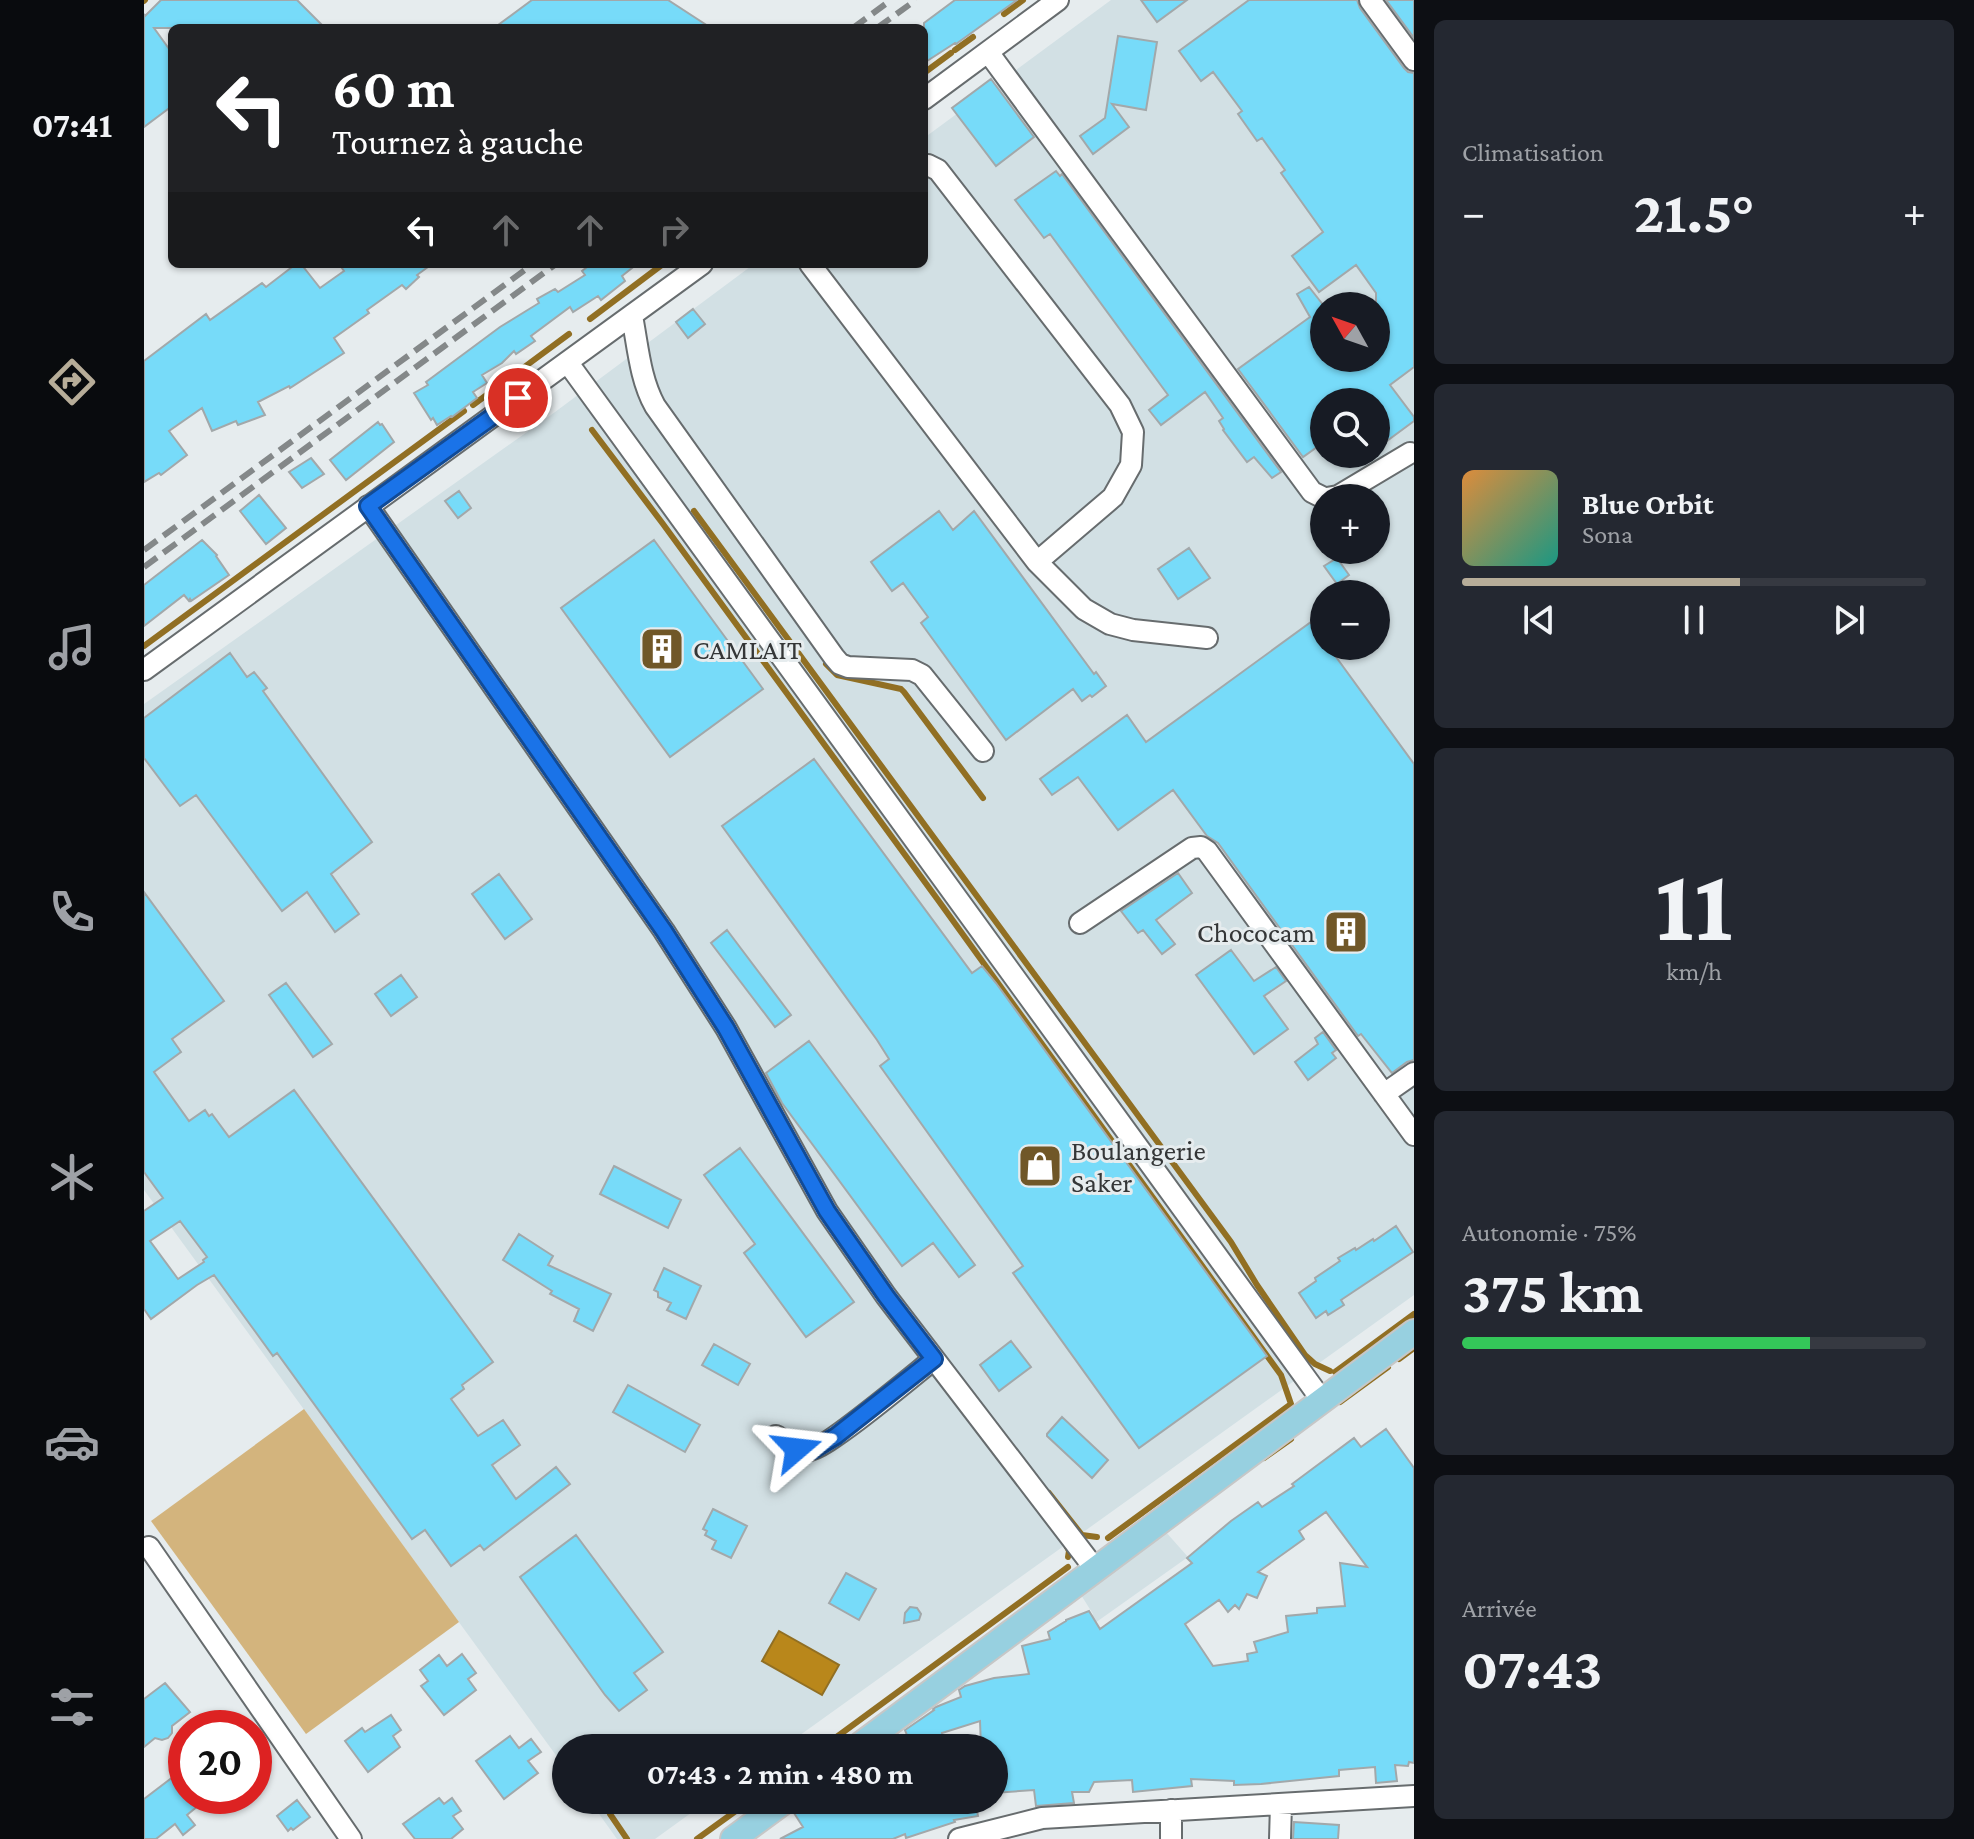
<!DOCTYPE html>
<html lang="fr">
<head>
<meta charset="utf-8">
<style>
	:root { --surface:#171b24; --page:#242831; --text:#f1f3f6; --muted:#9ea1a6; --line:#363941; --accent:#b7ad99 }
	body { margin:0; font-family:"Crimson Pro",serif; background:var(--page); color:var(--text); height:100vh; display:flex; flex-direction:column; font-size:30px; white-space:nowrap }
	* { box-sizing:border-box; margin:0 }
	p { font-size:26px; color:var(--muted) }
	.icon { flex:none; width:44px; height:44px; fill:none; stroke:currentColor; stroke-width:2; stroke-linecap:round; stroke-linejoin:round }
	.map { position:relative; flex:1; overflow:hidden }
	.drawer { display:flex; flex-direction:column; gap:20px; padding:20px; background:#0d0f14; width:560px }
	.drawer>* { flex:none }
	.hud { position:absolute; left:24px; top:24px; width:760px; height:244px; border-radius:12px; box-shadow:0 2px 6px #0004; background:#202124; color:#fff; overflow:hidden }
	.needle { width:52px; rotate:310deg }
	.buttons { position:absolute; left:1166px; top:292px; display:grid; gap:16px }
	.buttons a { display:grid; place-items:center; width:80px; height:80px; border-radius:50%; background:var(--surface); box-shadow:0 2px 6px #0004; font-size:40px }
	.speed { position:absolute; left:24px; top:1710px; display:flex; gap:16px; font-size:40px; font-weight:700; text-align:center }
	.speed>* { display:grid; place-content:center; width:104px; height:104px; border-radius:50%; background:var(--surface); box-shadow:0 2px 6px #0004; line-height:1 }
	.speed .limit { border:12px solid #d22; background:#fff; color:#111 }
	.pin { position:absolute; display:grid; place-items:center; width:68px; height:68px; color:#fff; margin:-34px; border:4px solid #fff; border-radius:50%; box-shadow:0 2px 8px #0007 }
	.me { position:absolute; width:88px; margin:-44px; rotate:73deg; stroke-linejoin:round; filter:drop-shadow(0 0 6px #0008) }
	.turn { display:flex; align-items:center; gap:28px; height:168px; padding:0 32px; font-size:36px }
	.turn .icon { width:104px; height:104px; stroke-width:2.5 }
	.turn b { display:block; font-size:56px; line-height:68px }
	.lanes { display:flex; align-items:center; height:76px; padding:0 32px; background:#0003; justify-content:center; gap:40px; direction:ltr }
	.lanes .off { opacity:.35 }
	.big { font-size:60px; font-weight:700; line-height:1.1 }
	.drawer .tile { flex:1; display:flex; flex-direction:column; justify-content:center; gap:12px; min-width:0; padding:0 28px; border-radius:12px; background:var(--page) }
	.drawer .dial { align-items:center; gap:0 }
	.dial b { font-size:104px; line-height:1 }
	.song { display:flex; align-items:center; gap:24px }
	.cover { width:96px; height:96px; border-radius:12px; background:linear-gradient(135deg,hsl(30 70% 55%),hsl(170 70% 35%)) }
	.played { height:8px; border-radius:4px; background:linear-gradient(90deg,var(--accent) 60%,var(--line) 60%) }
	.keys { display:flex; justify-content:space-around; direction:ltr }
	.heat { display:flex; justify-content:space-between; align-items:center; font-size:44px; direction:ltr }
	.charge { height:12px; border-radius:6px; background:linear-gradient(90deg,#34c759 75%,var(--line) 0) }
	.trip { position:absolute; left:408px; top:1734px; width:456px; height:80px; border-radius:40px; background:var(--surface); box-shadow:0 2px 6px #0004; font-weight:700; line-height:80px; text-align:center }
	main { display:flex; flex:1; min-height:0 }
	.tabs { display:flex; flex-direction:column; width:144px; justify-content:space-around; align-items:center; background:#090b0e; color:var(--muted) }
	.tabs .icon { width:56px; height:56px }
	.tabs .current { color:var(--accent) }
	.tabs b { font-size:36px; color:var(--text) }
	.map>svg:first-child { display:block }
	.built { fill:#d2e0e4; fill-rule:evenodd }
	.green { fill:#d3b47d }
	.water { fill:#b9871b; stroke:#916f23; stroke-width:2 }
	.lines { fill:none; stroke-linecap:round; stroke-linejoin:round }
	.stream { stroke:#916f23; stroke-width:6 }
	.building { fill:#77dbf9; stroke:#a2a8aa; stroke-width:2; fill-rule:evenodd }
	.minor-casing { stroke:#676c6e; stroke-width:24 }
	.major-casing { stroke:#c6c7c7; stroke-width:28 }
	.minor { stroke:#fff; stroke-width:20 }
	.major { stroke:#97d0e0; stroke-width:24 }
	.rail { stroke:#848889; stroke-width:6; stroke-dasharray:16 8; stroke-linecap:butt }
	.route-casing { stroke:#114b97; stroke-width:20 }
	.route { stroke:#1a73e8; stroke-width:14 }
	.labels { text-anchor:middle; stroke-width:6; stroke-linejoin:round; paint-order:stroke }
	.poi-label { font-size:28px; fill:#343637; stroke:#e6ecee; text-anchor:start }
</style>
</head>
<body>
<main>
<nav class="tabs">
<b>07:41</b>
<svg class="icon current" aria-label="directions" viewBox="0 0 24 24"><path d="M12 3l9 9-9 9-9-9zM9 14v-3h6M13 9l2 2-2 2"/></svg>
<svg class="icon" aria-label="music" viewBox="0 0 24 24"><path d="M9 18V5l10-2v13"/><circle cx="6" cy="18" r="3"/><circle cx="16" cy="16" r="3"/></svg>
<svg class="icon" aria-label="phone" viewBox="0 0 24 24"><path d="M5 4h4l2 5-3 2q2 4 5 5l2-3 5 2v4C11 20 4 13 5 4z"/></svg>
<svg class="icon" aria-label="climate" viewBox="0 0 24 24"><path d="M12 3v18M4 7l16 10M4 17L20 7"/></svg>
<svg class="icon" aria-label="car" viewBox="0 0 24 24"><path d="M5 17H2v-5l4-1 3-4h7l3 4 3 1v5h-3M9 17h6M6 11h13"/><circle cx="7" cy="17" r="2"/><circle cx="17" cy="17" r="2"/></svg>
<svg class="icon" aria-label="filters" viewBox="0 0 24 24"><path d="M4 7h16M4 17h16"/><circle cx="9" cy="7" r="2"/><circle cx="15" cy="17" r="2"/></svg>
</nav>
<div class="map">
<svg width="1270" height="1839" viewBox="0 0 1270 1839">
	<rect width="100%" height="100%" fill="#e6ecee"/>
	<path class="built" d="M 967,0 L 1270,0 L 1270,1295 L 638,1748 L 422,1748 L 422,1769 L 0,1190 L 0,704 L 407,415 L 610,264 L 780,264 L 780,138 ZM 1180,306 L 1232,306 L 1232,358 L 1180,358 ZM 1180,402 L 1232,402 L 1232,454 L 1180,454 ZM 1180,498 L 1232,498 L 1232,550 L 1180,550 ZM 1180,594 L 1232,594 L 1232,646 L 1180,646 Z
		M 1021,1531 L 1044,1557 L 951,1623 L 947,1617 L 949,1614 L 937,1595 Z
		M 445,1800 L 565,1800 L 511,1839 L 473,1839 Z"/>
	<path class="green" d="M 160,1409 L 315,1622 L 162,1734 L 7,1521 Z"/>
	<path class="water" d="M 635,1631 L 695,1665 L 678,1695 L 618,1661 Z"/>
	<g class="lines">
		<path class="stream" d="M 0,1 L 1,0
			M 860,14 L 879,0
			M 811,50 L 829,37
			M 780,73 L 807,53
			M 446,319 L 519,264
			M 329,405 L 425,334
			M 448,430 L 519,524 L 794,900 L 1137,1375 L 1147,1404 L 964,1538
			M 550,511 L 1087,1242 L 1113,1285 L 1161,1355 L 1171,1364 L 1186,1371
			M 0,646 L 320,411
			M 682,664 L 693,675 L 757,689 L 760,692 L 839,798
			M 1255,1359 L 1270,1348
			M 1191,1372 L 1270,1314
			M 1196,1402 L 1244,1367
			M 1120,1458 L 1147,1439
			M 905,1493 L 938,1535 L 953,1537
			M 921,1543 L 925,1551 L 924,1557
			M 683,1744 L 924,1567
			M 466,1814 L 483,1839
			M 553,1839 L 607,1800"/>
	</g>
	<path class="building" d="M 17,0 L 153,0 L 181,28 L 10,28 L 28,53 L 28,106 L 0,127 L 0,14 L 1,16 Z
		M 388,0 L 524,0 L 567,28 L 350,28 Z
		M 811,0 L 873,0 L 812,44 L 811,43 L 780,63 L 780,23 Z
		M 997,0 L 1043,0 L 1013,22 Z
		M 1105,0 L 1213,0 L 1216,8 L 1260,68 L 1264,72 L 1270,73 L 1270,367 L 1246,385 L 1270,417 L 1270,421 L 1232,449 L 1232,402 L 1180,402 L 1180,442 L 1159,457 L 1094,369 L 1166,317 L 1153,294 L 1165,287 L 1180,306 L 1180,358 L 1232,358 L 1232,293 L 1212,265 L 1175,292 L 1148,256 L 1179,232 L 1137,173 L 1141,170 L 1118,138 L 1113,141 L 1094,114 L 1098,111 L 1069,72 L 1057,81 L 1035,51 Z
		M 1242,0 L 1270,0 L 1270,38 Z
		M 974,36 L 1013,42 L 1002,110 L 968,104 L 985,127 L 949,154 L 936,136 L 961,118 Z
		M 847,79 L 890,137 L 852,166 L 808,108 Z
		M 912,171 L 916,176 L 918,174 L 1137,472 L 1128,478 L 1110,457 L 1103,462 L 1079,430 L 1080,429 L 1075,421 L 1079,418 L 1061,392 L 1017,425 L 1005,410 L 1024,395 L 906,234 L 900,238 L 871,200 Z
		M 152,264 L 157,264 L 176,288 L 200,271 L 195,264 L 288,264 L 273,275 L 275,277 L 262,289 L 258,285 L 223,310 L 225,313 L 190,338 L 200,353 L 146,388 L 145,386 L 114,402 L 121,415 L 94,425 L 92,421 L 68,431 L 58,408 L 25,431 L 43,455 L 17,475 L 15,473 L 0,482 L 0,361 L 62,314 L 66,320 L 118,283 L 122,287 Z
		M 447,264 L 493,264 L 478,276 L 481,281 L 457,300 L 454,296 L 429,312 L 426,307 L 387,336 L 391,341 L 372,354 L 370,351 L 358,363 L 338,375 L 343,383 L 329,392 L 333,398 L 308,417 L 307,416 L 293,425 L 289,418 L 287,420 L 270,393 L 284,385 L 282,382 L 356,327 L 395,303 L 393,299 L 411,289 L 414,292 L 441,275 L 438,271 Z
		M 549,309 L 561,324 L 544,338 L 532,322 Z
		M 234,422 L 236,425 L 238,424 L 250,442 L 202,480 L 186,460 Z
		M 167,458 L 180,474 L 158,488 L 145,472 Z
		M 315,491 L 327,508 L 314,518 L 301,501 Z
		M 115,495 L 142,528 L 122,544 L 96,511 Z
		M 795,511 L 809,530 L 830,511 L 950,674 L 952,672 L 962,686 L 948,697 L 946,695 L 938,701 L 929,689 L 862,740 L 777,623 L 784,617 L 759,583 L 748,591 L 727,562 Z
		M 58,540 L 73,555 L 72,556 L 85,575 L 47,601 L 46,599 L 45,601 L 40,595 L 0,626 L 0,585 Z
		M 510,540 L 619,689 L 526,757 L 417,608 Z
		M 1045,548 L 1066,578 L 1034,599 L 1014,569 Z
		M 1193,558 L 1205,575 L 1193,584 L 1180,566 Z
		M 1167,622 L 1180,640 L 1180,646 L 1184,646 L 1270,764 L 1270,1060 L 1263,1062 L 1248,1073 L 1217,1034 L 1214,1036 L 1074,843 L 1063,836 L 1029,790 L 974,830 L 934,777 L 908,795 L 896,779 L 983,715 L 1002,742 Z
		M 86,653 L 103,677 L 110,672 L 123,688 L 119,691 L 228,842 L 187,874 L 215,914 L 191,932 L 163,892 L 138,911 L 52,795 L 36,806 L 0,758 L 0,718 Z
		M 670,759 L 828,973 L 838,966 L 852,983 L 1123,1356 L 995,1448 L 869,1273 L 879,1266 L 736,1066 L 745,1059 L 733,1040 L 578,826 Z
		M 1034,873 L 1048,893 L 1012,920 L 1031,944 L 1018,954 L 999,930 L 994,933 L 977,911 Z
		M 355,874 L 388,919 L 361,939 L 328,894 Z
		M 0,892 L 80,1001 L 28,1039 L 37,1052 L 10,1072 L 45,1121 L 61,1110 L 65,1116 L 68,1114 L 85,1137 L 150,1090 L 349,1362 L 318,1385 L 320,1389 L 307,1399 L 334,1436 L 359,1420 L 376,1445 L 348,1465 L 372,1499 L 412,1467 L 426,1484 L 340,1550 L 336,1545 L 307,1566 L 281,1530 L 268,1539 L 133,1353 L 129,1356 L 70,1275 L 53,1285 L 7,1319 L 0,1309 L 0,1211 L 19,1198 L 0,1172 ZM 36,1221 L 63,1257 L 59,1260 L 60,1262 L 34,1279 L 6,1241 Z
		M 583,930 L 647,1015 L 631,1027 L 567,943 Z
		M 1087,950 L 1110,981 L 1132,967 L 1142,981 L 1120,996 L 1144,1029 L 1110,1054 L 1052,975 Z
		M 257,975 L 273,997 L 247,1016 L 231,994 Z
		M 142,983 L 188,1044 L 169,1057 L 125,995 Z
		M 1179,1032 L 1192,1050 L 1188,1053 L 1192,1058 L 1164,1080 L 1151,1062 L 1174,1044 L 1171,1038 Z
		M 665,1041 L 831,1265 L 815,1277 L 789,1243 L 758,1266 L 638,1103 L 622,1073 Z
		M 596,1148 L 710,1302 L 662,1337 L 600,1253 L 611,1244 L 560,1175 Z
		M 470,1166 L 537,1200 L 524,1228 L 456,1194 Z
		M 1252,1226 L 1269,1252 L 1197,1300 L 1200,1305 L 1184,1315 L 1182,1311 L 1172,1318 L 1155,1293 L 1172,1281 L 1171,1278 L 1196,1261 L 1194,1258 L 1211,1248 L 1212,1250 L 1229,1239 L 1230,1241 Z
		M 375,1234 L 409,1256 L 404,1265 L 467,1294 L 449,1331 L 430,1321 L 435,1309 L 406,1294 L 408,1291 L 359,1260 Z
		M 520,1268 L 557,1286 L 542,1319 L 523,1310 L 527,1303 L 514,1297 L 514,1292 L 510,1290 Z
		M 867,1341 L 887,1367 L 855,1391 L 836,1365 Z
		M 570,1344 L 606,1364 L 594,1385 L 558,1365 Z
		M 484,1385 L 556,1425 L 541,1452 L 469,1412 Z
		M 918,1417 L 964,1460 L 948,1478 L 903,1436 L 903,1434 Z
		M 1242,1429 L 1270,1468 L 1270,1763 L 1265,1762 L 1264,1766 L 1251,1765 L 1253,1781 L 1232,1783 L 1231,1767 L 1195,1770 L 1195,1776 L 1117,1784 L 1090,1785 L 1090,1781 L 1047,1779 L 1048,1786 L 989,1792 L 988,1780 L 950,1782 L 945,1792 L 928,1792 L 930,1803 L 892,1806 L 890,1790 L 850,1793 L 850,1748 L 837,1748 L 836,1721 L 798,1733 L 802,1748 L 768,1748 L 761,1730 L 790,1710 L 789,1709 L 792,1707 L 817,1697 L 815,1690 L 821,1686 L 850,1678 L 885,1674 L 878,1646 L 906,1639 L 904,1632 L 922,1621 L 922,1620 L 945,1611 L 956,1629 L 1048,1563 L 1043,1558 L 1087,1521 L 1114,1502 L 1118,1507 L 1150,1486 L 1148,1484 L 1210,1438 L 1217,1447 ZM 1182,1512 L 1223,1567 L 1196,1563 L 1201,1606 L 1173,1608 L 1173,1613 L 1142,1616 L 1144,1632 L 1110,1642 L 1113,1652 L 1103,1654 L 1104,1661 L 1069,1666 L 1041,1624 L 1075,1600 L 1084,1612 L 1091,1605 L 1095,1609 L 1103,1594 L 1113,1598 L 1123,1576 L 1114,1572 L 1160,1539 L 1155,1531 Z
		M 569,1509 L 603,1526 L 587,1558 L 568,1549 L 572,1541 L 561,1535 L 563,1531 L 559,1529 Z
		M 432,1535 L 519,1652 L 490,1673 L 503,1690 L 475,1711 L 461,1695 L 376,1577 Z
		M 702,1573 L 732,1589 L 715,1620 L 685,1603 Z
		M 766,1607 L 773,1608 L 777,1614 L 775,1620 L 760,1623 L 761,1613 Z
		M 318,1654 L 332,1673 L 324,1679 L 332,1690 L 300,1715 L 277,1686 L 284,1681 L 276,1670 L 295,1655 L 303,1666 Z
		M 21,1683 L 46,1712 L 28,1726 L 28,1733 L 24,1738 L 18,1740 L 11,1738 L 0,1747 L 0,1699 Z
		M 247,1715 L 257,1730 L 249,1736 L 256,1747 L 224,1772 L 201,1741 L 218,1728 L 221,1732 Z
		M 366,1736 L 375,1748 L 387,1739 L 397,1752 L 384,1761 L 394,1773 L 360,1799 L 332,1761 Z
		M 42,1767 L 42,1796 L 66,1796 L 43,1815 L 51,1825 L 39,1835 L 31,1824 L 12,1839 L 0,1839 L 0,1799 Z
		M 295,1798 L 300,1804 L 308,1798 L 317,1811 L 309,1816 L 319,1829 L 307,1839 L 271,1839 L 259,1824 Z
		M 153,1800 L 166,1817 L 149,1830 L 147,1828 L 144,1831 L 133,1816 Z
		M 666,1800 L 831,1800 L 834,1816 L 810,1820 L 811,1822 L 762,1838 L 761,1834 L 749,1839 L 636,1839 L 659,1827 L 650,1813 Z
		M 1150,1822 L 1195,1825 L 1194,1839 L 1149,1839 Z"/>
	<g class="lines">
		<g class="minor-casing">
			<path id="minor" d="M 1226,0 L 1270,60
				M 844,52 L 1168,492 L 1180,498
				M 780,99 L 914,0
				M 780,166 L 784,165 L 794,170 L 976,405 L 989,432 L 987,465 L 969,497 L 893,562
				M 666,264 L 893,562 L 940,609 L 966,624 L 989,630 L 1063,638
				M 488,316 C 494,347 496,379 511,406 L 690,657 L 696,664 L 704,667 L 768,670 L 778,675 L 839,751
				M 424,363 L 1177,1399
				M 1183,498 L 1194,496 L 1266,453
				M 224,506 L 520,931 L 582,1028 L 683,1211 L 742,1296 L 951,1569
				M 0,670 L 558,264
				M 936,923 L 1048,848 L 1057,847 L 1063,851 L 1270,1135
				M 1240,1094 L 1270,1073
				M 632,1436 C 642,1442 652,1450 665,1450 C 681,1450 771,1374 790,1359
				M 5,1547 L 207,1839
				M 815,1839 L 898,1818 L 1270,1796
				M 1027,1839 L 1027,1810
				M 1136,1839 L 1137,1804"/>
		</g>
		<g class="major-casing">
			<path id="major" d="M 712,1748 L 1270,1332
				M 589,1839 L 642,1800"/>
		</g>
		<use href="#minor" class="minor"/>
		<use href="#major" class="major"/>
		<path class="rail" d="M 709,28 L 747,0
			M 733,28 L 772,0
			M 0,550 L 389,264
			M 0,567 L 412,264"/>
	</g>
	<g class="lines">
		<g class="route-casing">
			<path id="route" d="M 374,398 L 224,506 L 520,931 L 582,1028 L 683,1211 L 742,1296 L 790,1359 L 692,1436 L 669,1450 L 653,1449"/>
		</g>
		<use href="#route" class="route"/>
	</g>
	<defs>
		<g id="building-square" transform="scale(2.3)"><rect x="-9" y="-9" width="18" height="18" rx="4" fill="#705728" stroke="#e6ecee"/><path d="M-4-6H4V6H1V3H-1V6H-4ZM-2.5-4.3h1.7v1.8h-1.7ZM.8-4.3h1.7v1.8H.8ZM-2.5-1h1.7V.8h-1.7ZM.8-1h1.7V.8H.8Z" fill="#fff"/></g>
		<g id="shop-square" transform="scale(2.3)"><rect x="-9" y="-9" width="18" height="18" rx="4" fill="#705728" stroke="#e6ecee"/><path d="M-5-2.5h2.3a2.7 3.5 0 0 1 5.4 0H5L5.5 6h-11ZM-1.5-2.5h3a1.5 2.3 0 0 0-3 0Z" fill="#fff"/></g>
	</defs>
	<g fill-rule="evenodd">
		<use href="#building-square" x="518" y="649"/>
		<use href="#building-square" x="1202" y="932"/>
		<use href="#shop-square" x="896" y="1166"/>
	</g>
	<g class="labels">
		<g class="poi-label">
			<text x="549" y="659">CAMLAIT</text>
			<text x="1171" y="942" text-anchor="end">Chococam</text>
			<text x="927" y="1160">Boulangerie<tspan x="927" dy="32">Saker</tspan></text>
		</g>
	</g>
</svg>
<div class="buttons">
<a><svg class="needle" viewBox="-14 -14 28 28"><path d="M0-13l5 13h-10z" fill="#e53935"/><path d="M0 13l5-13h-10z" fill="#9ea1a6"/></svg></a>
<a><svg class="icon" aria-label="search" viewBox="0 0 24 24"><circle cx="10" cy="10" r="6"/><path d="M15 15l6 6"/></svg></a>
<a>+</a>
<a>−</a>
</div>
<div class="speed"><div class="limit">20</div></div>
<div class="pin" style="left:374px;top:398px;background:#d93025"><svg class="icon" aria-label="arrive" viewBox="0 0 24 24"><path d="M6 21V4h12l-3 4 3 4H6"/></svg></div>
<svg class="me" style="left:653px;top:1449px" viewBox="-20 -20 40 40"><path d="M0-17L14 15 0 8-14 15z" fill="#1a73e8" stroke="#fff" stroke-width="4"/></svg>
<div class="trip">07:43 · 2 min · 480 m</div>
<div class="hud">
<div class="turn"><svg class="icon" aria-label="left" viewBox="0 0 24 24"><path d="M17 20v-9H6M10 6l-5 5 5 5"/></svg><div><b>60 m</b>Tournez à gauche</div></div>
<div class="lanes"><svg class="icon" aria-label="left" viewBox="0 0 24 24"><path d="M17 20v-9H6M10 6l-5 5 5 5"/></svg><svg class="icon off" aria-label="ahead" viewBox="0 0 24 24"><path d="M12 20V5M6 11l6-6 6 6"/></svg><svg class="icon off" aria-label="ahead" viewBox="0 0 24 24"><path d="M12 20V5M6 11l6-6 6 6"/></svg><svg class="icon off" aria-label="right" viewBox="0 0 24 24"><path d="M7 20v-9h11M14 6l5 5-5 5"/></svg></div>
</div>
</div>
<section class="drawer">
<div class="tile"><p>Climatisation</p>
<div class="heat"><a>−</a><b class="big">21.5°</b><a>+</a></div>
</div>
<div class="tile">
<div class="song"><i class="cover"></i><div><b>Blue Orbit</b><p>Sona</p></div></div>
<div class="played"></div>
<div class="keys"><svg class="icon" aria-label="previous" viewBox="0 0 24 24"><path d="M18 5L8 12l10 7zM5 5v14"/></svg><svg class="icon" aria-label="pause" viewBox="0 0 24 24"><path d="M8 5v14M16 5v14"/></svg><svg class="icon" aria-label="next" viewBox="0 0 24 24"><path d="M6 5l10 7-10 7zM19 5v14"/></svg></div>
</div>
<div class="tile dial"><b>11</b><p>km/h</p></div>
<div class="tile"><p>Autonomie · 75%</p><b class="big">375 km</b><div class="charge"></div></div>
<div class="tile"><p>Arrivée</p><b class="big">07:43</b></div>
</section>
</main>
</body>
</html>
